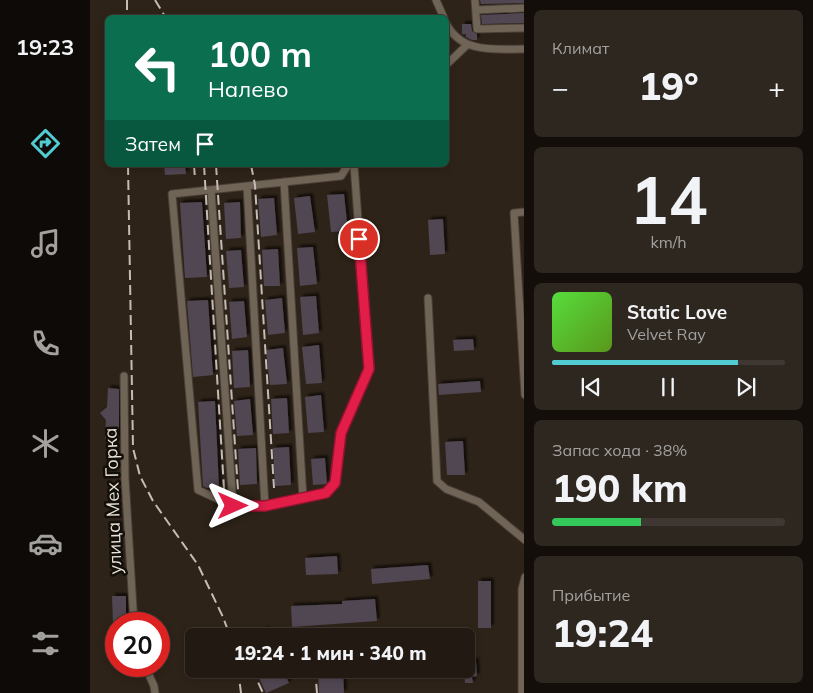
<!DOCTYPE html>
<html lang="ru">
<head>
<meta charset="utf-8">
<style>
	:root { --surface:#221a12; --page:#2e2720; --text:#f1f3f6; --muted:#a2a19f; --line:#3f3832; --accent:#51ccd3 }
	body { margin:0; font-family:Mulish,sans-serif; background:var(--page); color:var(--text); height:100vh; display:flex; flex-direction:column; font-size:19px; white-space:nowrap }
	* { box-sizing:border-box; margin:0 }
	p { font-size:16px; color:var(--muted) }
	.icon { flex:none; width:28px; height:28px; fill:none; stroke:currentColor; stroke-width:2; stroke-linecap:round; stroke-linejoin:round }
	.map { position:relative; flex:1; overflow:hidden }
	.side { display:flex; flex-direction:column; gap:10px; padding:10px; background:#130e0a; width:289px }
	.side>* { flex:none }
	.banner { position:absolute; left:15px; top:15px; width:344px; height:152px; border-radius:8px; box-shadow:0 2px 8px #0003,0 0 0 1px var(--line); background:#0b6e4f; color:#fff; overflow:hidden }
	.speed { position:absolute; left:15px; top:612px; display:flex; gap:10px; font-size:25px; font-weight:700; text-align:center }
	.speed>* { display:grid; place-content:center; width:65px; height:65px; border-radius:50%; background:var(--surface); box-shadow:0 2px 8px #0003,0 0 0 1px var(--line); line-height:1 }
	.speed .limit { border:8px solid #d22; background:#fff; color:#111 }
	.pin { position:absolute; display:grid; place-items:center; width:42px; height:42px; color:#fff; margin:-21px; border:2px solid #fff; border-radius:50%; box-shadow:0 1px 5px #0007 }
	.me { position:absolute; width:55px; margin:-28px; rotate:90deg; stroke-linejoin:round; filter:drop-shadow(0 0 4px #0008) }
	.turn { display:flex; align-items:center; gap:18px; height:105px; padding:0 20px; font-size:22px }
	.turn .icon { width:65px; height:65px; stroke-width:2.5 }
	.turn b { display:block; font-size:35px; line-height:42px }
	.then { display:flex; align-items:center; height:48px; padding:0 20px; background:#0003; gap:10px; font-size:19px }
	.big { font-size:38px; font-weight:800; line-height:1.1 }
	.side .widget { flex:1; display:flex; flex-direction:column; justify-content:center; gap:8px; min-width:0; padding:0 18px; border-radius:8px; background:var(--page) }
	.side .dial { align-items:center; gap:0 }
	.dial b { font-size:65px; line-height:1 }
	.song { display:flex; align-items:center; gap:15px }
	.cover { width:60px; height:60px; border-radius:8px; background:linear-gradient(135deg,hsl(110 70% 55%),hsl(90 70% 35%)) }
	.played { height:5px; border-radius:2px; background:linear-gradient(90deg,var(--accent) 80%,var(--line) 80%) }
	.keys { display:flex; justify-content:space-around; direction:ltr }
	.heat { display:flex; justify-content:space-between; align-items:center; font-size:28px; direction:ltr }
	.charge { height:8px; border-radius:4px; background:linear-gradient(90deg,#34c759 38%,var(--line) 0) }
	.trip { position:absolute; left:95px; top:628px; width:290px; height:50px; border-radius:8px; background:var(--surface); box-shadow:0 2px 8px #0003,0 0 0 1px var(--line); font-weight:800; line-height:50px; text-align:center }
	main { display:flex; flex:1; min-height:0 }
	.dock { display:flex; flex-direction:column; width:90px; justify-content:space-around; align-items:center; background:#0e0a07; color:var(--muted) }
	.dock .icon { width:35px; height:35px }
	.dock .selected { color:var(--accent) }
	.dock b { font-size:22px; color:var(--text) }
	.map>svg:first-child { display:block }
	.building { fill:#514653; filter:url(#shadow) }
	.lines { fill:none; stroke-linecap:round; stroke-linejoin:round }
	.minor-casing { stroke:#493f37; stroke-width:9 }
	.minor { stroke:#706456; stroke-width:7 }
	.rail { stroke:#c5bdb5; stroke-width:2; stroke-dasharray:10 5; stroke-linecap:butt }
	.route-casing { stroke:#92132f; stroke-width:12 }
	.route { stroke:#e11d48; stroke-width:9 }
	.labels { text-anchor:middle; stroke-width:5; stroke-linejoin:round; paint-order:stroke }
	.street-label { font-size:18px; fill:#e9e2da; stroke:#120e08 }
</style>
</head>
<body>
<main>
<nav class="dock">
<b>19:23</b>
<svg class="icon selected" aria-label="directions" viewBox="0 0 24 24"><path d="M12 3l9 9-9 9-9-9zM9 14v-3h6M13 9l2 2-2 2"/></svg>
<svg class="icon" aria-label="music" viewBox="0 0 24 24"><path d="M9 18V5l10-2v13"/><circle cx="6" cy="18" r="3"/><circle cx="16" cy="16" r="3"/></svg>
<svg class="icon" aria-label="phone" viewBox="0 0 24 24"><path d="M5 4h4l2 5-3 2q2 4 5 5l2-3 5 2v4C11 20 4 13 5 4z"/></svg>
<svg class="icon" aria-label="climate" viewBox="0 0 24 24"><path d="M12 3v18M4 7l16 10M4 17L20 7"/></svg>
<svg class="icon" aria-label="car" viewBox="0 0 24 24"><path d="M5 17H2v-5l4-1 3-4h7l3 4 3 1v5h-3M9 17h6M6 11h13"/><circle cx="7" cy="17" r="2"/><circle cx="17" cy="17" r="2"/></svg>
<svg class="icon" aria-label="filters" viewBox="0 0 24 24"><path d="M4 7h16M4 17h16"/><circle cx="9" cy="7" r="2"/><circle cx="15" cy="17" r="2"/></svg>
</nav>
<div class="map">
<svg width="435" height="693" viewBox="0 0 435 693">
	<defs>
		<filter id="shadow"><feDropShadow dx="3" dy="-3" stdDeviation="1" flood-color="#0009"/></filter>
	</defs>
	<rect width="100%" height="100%" fill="#2e2318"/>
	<path class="building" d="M 390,0 L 435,0 L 435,3 L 391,4 Z
		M 435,13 L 435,23 L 392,24 L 391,15 Z
		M 372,24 L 381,24 L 382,31 L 387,34 L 387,40 L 382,40 L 376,37 L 376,34 L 372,34 Z
		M 74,165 L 95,165 L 96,174 L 75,175 Z
		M 254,194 L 258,231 L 241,232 L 237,195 Z
		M 220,196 L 225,232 L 208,234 L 204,198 Z
		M 184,198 L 187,235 L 171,237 L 168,199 Z
		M 112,202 L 117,277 L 95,278 L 90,203 Z
		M 150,202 L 151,238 L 136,239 L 134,203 Z
		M 353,219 L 355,254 L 340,255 L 338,220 Z
		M 223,247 L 227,284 L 210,286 L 207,248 Z
		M 188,249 L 190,286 L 174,286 L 172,250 Z
		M 151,250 L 154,287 L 139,288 L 136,251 Z
		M 226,296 L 229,333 L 213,335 L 210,297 Z
		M 192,298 L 195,333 L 178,335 L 175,300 Z
		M 118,300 L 123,375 L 103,377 L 97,301 Z
		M 154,301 L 157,337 L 142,339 L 139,302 Z
		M 383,339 L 384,350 L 364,351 L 363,340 Z
		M 229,345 L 232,383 L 216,384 L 212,347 Z
		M 193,348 L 197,384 L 180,385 L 176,350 Z
		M 158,350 L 160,387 L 144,388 L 142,351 Z
		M 390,381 L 391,392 L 349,395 L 348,384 Z
		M 18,388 L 29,389 L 29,441 L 15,440 L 16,420 L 10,413 L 17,407 Z
		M 231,395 L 234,432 L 218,433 L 215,397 Z
		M 197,398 L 199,433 L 183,434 L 181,399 Z
		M 160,399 L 163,435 L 147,436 L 144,401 Z
		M 125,401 L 129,488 L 117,488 L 113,486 L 108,402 Z
		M 373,441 L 375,475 L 357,475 L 355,442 Z
		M 199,447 L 201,485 L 185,486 L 183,448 Z
		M 166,448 L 167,484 L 150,485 L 148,449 Z
		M 235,458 L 237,484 L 223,485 L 221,459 Z
		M 247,556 L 248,574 L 216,575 L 215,558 Z
		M 338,565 L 340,579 L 282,584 L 281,569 Z
		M 388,581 L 401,581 L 401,628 L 388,628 Z
		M 22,596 L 36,596 L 36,624 L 23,624 Z
		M 285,599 L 287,621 L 202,627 L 201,606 L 252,604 L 252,601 Z
		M 177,629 L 180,636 L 159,636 Z
		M 376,661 L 386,661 L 387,676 L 382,677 L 383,683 L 375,683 L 374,669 L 376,669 Z
		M 165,669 L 193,669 L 199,683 L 176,693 Z
		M 228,669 L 253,669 L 254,693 L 229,693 Z"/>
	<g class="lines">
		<g class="minor-casing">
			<path id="minor" d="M 346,0 L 354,18
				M 385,0 L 387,29 L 435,28
				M 386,10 L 435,8
				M 356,23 C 371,54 405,49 435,49
				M 356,65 L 377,45
				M 258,165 L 251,176 L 82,194 L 108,490 L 143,506 L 175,506 L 236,493 L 245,483 L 251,433 L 279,369 L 264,165
				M 194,182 L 213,498
				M 157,186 L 175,506
				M 121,190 L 143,506
				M 435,212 L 424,213 L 435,395
				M 338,298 L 347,481 L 356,489 L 389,502 L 435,540
				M 34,376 L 35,478 L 44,624
				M 55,666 L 64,686 L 65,693
				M 432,693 L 432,589 L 435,577"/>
		</g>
		<use href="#minor" class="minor"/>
		<path class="rail" d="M 37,0 L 37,18
			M 65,0 L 76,18
			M 38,165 L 43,448 L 50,476 L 63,501 L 108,565 L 133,617 L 140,636
			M 104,165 L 105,179
			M 114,165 L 134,489
			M 126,165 L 148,490
			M 161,165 L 165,185 L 184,488
			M 148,669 L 151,693
			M 162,669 L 173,693
			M 225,669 L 227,693"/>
	</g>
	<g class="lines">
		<g class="route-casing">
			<path id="route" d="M 143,506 L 175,506 L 236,493 L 245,483 L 251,433 L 279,369 L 269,239"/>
		</g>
		<use href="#route" class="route"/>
	</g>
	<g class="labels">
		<g class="street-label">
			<text transform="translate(23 501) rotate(-92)" y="6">улица Мех Горка</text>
		</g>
	</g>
</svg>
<div class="speed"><div class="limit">20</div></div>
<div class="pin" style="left:269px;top:239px;background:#d93025"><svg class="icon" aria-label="arrive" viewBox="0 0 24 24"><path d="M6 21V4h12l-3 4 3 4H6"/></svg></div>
<svg class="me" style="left:143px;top:506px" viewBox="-20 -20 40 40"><path d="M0-17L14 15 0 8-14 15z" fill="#e11d48" stroke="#fff" stroke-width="4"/></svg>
<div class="trip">19:24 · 1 мин · 340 m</div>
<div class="banner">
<div class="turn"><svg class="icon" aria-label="left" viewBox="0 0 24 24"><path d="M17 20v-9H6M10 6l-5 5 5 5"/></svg><div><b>100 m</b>Налево</div></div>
<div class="then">Затем<svg class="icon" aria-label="arrive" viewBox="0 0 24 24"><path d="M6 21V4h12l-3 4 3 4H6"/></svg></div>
</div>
</div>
<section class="side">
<div class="widget"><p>Климат</p>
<div class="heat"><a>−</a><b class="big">19°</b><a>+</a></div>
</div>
<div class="widget dial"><b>14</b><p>km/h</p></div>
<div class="widget">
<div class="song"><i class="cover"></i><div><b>Static Love</b><p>Velvet Ray</p></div></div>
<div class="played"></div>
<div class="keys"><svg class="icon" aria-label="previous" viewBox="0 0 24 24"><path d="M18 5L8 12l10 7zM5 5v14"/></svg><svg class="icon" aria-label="pause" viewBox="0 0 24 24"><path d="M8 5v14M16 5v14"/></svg><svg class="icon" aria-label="next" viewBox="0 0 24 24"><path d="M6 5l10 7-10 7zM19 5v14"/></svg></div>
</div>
<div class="widget"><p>Запас хода · 38%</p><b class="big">190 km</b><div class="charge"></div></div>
<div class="widget"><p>Прибытие</p><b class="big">19:24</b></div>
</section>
</main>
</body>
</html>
